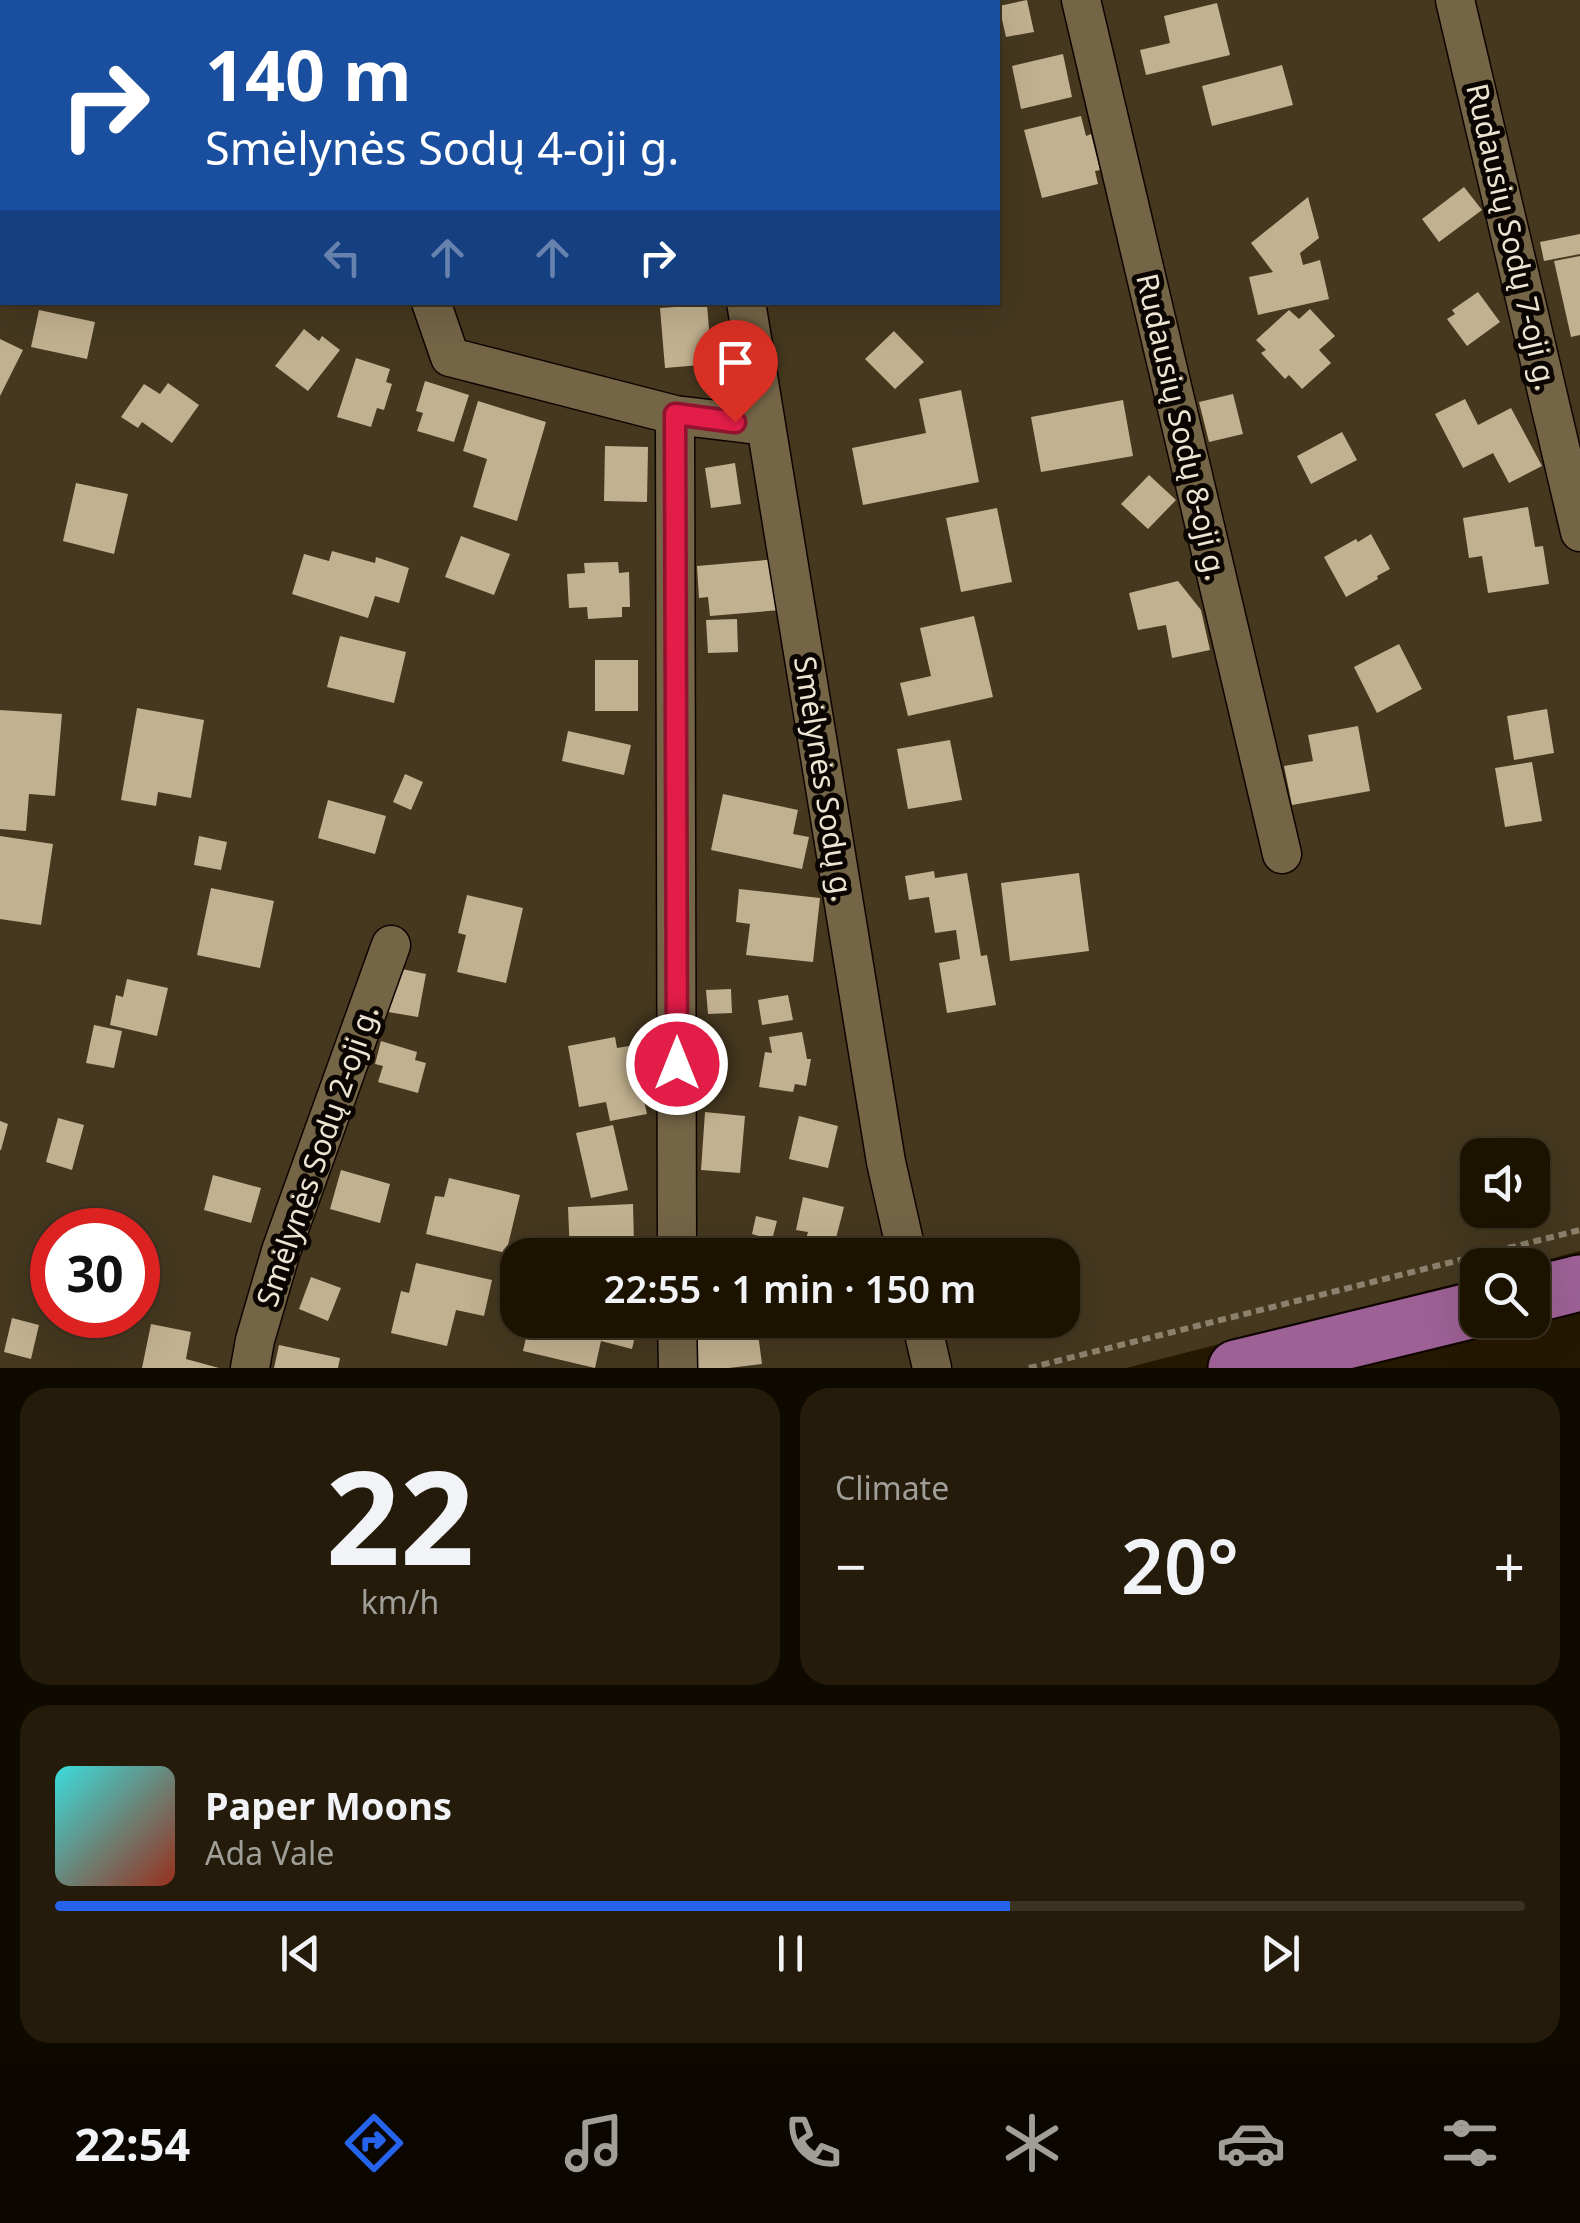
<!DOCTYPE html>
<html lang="en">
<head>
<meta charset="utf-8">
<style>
	:root { --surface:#1c1200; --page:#251b0a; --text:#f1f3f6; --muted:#a09e99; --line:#3a3222; --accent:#2563eb }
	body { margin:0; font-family:"Noto Sans",sans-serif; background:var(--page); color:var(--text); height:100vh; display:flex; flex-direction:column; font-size:38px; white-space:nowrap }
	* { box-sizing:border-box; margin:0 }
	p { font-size:32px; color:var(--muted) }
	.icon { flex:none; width:55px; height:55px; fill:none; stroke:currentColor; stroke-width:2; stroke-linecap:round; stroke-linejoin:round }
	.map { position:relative; height:1368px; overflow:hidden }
	.side { display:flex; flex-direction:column; gap:20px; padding:20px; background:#0f0a00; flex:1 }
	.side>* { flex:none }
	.guide { position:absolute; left:0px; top:0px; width:1000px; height:305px; box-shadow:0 10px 40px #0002,0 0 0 2px var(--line); background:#1a4fa0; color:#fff; overflow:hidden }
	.buttons { position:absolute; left:1460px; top:1138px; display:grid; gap:20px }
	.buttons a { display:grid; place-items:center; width:90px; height:90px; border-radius:20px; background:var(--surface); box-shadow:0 10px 40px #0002,0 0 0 2px var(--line); font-size:50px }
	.speed { position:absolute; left:30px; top:1208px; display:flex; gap:20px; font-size:50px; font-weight:700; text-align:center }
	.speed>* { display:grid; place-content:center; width:130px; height:130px; border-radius:50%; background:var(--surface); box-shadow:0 10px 40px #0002,0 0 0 2px var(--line); line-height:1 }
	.speed .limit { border:15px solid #d22; background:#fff; color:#111 }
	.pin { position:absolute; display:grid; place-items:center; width:85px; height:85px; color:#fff; margin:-102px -42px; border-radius:50% 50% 50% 0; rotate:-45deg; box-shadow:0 0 10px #0007 }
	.pin .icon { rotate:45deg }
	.me { position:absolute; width:110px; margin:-55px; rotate:0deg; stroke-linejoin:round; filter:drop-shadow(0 0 8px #0008) }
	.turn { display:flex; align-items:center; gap:35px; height:210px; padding:0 40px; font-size:45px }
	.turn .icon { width:130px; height:130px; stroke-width:2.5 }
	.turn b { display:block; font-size:70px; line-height:85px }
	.lanes { display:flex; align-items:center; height:95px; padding:0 40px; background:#0003; justify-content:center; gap:50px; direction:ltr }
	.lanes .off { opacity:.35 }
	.big { font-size:75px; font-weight:600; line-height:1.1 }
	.side .tile { flex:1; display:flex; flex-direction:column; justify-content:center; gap:15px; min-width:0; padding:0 35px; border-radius:30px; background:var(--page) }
	.side .dial { align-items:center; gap:0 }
	.dial b { font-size:130px; line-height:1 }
	.song { display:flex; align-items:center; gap:30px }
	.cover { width:120px; height:120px; border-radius:15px; background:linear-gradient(135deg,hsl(180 70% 55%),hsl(10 70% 35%)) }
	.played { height:10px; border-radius:5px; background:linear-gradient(90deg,var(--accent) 65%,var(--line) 65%) }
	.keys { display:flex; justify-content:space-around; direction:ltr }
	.heat { display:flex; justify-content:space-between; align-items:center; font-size:55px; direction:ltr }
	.side .tiles { flex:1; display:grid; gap:20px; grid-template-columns:1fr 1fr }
	.tile:last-child { grid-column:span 2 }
	.trip { position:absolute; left:500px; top:1238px; width:580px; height:100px; border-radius:30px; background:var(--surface); box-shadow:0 10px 40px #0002,0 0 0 2px var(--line); font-weight:600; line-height:100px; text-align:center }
	.menu { display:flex; height:160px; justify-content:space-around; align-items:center; background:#0b0700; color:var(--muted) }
	.menu .icon { width:70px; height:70px }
	.menu .active { color:var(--accent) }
	.menu b { font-size:45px; color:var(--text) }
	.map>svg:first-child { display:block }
	.green { fill:#45381f; fill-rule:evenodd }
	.building { fill:#c2b190 }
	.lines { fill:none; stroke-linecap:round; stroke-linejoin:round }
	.street-casing { stroke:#0e0400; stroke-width:41 }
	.primary-casing { stroke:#0e0400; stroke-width:59 }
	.path { stroke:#8c816d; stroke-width:6; stroke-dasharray:8 5; stroke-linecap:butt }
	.street { stroke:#746547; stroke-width:38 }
	.primary { stroke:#9d6195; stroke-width:55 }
	.route-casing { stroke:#92132f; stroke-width:25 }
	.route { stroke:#e11d48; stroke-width:18 }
	.labels { text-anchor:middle; stroke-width:10; stroke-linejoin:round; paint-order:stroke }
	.street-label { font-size:30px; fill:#ece3d2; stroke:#0a0500 }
</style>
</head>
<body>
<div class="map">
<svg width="1580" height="1368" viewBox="0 0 1580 1368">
	<rect width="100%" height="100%" fill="#251800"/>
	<path class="green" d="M 0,0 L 1580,0 L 1580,1251 L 1526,1265 L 1478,1265 L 1477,1278 L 1126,1368 L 0,1368 ZM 2,2 L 998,2 L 998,302 L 2,302 ZM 1478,1155 L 1532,1155 L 1532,1210 L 1478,1210 ZM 52,1230 L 138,1230 L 138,1315 L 52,1315 ZM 518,1255 L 1062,1255 L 1062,1320 L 518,1320 Z"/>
	<path class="building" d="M 1027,0 L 1034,32 L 1006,37 L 999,6 Z
		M 1217,3 L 1230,55 L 1146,75 L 1140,50 L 1170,43 L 1164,16 Z
		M 1063,54 L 1072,97 L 1021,109 L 1012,66 Z
		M 1282,65 L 1293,105 L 1212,126 L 1202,86 Z
		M 1081,116 L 1086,136 L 1091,134 L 1100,170 L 1095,171 L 1098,184 L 1042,198 L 1024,130 Z
		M 1464,187 L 1482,210 L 1439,242 L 1422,219 Z
		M 1308,197 L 1319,238 L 1300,253 L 1303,265 L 1320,260 L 1329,299 L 1258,315 L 1249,277 L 1273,272 L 1251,243 Z
		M 1580,234 L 1580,254 L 1544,261 L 1540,242 Z
		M 1580,256 L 1580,335 L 1571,337 L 1554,261 Z
		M 1478,292 L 1500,322 L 1467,346 L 1447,319 L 1455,314 L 1452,310 Z
		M 707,305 L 712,364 L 665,368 L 660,308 Z
		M 1310,309 L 1335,336 L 1319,350 L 1331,363 L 1302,389 L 1289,375 L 1285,379 L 1261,353 L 1266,350 L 1256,340 L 1289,310 L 1299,319 Z
		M 39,310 L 95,322 L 87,359 L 31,347 Z
		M 304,329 L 319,341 L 322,336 L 340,350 L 308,391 L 275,366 Z
		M 894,331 L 924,362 L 895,389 L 865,359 Z
		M 0,339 L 23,350 L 0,396 Z
		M 356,358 L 390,369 L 386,382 L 392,384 L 384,410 L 377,408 L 371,427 L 337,417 Z
		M 425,381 L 469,395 L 454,442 L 417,431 L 423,413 L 416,411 Z
		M 168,383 L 199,405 L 172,443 L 142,422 L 138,428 L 121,417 L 144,384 L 160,394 Z
		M 961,390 L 979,482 L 863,505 L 852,448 L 926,433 L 919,399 Z
		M 1233,394 L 1243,434 L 1209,442 L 1199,402 Z
		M 1465,399 L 1478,425 L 1511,408 L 1542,466 L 1509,483 L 1493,453 L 1463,468 L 1435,414 Z
		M 1123,400 L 1133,456 L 1041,472 L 1031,417 Z
		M 478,401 L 546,422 L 517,521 L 473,507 L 487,459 L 463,451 Z
		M 1342,432 L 1357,460 L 1311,484 L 1297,456 Z
		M 605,446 L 648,447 L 647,502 L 604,501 Z
		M 735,463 L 741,504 L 711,508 L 705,468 Z
		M 1149,475 L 1176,500 L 1148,529 L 1121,504 Z
		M 76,483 L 128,494 L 114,554 L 63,541 Z
		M 1528,507 L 1535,547 L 1543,546 L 1549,584 L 1488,593 L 1482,556 L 1469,558 L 1463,518 Z
		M 997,508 L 1012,582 L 961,592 L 946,518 Z
		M 1371,534 L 1390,569 L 1377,576 L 1378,579 L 1346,597 L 1324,557 L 1356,539 L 1358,542 Z
		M 461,536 L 510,554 L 494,595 L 445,577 Z
		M 332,551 L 375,563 L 376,557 L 409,568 L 399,603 L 375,596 L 368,618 L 292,594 L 304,554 L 329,561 Z
		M 777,559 L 781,610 L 710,616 L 708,597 L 699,598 L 697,566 Z
		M 618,562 L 619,573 L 629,572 L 630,607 L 622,607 L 622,617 L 588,619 L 587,607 L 569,608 L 567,574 L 585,573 L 584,563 Z
		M 1178,581 L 1201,610 L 1210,650 L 1172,658 L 1166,625 L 1138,630 L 1129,593 Z
		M 974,616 L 993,697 L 908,716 L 900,683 L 931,676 L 920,628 Z
		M 737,619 L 738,652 L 708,653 L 706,620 Z
		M 340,636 L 406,652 L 394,703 L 327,687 Z
		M 1399,644 L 1422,689 L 1377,713 L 1354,667 Z
		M 595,660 L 638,660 L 638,711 L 595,711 Z
		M 137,708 L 204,720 L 191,798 L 158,792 L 156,806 L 121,800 Z
		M 1547,709 L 1554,753 L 1514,760 L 1507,716 Z
		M 0,710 L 62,714 L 55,796 L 29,794 L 26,831 L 0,829 Z
		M 1358,726 L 1370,791 L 1292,805 L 1284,766 L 1313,761 L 1308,735 Z
		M 568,731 L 631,745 L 624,775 L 562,761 Z
		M 950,740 L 962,800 L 908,809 L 897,749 Z
		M 1532,762 L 1542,821 L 1505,827 L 1495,768 Z
		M 405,774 L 423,782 L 411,810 L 393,802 Z
		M 723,794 L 798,810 L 793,834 L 809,837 L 802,869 L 711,850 Z
		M 328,800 L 386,816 L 375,854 L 318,838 Z
		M 0,836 L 53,844 L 41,925 L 0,919 Z
		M 199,836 L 227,842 L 221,870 L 194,865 Z
		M 934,871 L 935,878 L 967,873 L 981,956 L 987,955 L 996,1005 L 947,1013 L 939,963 L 960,959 L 956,930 L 935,933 L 929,897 L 909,900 L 905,876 Z
		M 1079,873 L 1089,951 L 1010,961 L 1001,883 Z
		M 211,888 L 274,901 L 260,968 L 197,955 Z
		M 739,889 L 820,898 L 813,962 L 746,955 L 750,924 L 736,922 Z
		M 467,895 L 523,908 L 506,983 L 457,972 L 466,935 L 458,933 Z
		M 397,968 L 426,974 L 418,1017 L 388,1012 Z
		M 127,979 L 168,988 L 157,1036 L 110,1025 L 116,995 L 123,997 Z
		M 731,989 L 732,1013 L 708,1014 L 706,990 Z
		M 788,995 L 793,1020 L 762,1025 L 758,1000 Z
		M 94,1025 L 122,1031 L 114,1068 L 86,1063 Z
		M 802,1032 L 807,1059 L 811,1059 L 806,1086 L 795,1084 L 793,1092 L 759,1087 L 765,1052 L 772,1053 L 769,1037 Z
		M 615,1037 L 617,1048 L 635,1045 L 639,1067 L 654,1064 L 658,1088 L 642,1091 L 647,1114 L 610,1121 L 606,1102 L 579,1107 L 568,1046 Z
		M 381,1041 L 417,1052 L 415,1060 L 426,1063 L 418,1093 L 378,1082 L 383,1066 L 375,1064 Z
		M 705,1112 L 745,1116 L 740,1173 L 701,1170 Z
		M 799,1116 L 838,1126 L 828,1168 L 789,1159 Z
		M 58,1118 L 84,1125 L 72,1170 L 46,1162 Z
		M 0,1121 L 8,1124 L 1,1150 L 0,1150 Z
		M 613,1125 L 628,1190 L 591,1198 L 576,1133 Z
		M 341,1170 L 390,1184 L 380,1223 L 330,1209 Z
		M 213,1175 L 261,1188 L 251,1223 L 204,1210 Z
		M 449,1178 L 520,1195 L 506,1253 L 426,1234 L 435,1196 L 444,1197 Z
		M 803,1197 L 844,1207 L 834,1246 L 806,1239 L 808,1232 L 796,1230 Z
		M 633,1204 L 634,1243 L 624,1243 L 625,1255 L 570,1255 L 568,1207 Z
		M 756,1216 L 777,1221 L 772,1240 L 752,1234 Z
		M 735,1236 L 761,1243 L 758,1255 L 732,1253 Z
		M 49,1237 L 52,1238 L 52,1268 L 43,1266 Z
		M 416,1263 L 492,1280 L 484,1316 L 456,1310 L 447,1346 L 391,1333 L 401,1291 L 409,1293 Z
		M 311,1277 L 341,1288 L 328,1321 L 299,1309 Z
		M 12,1318 L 39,1325 L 31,1359 L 4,1352 Z
		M 530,1320 L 639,1320 L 632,1349 L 601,1341 L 595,1368 L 523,1351 Z
		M 687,1320 L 721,1320 L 722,1330 L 757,1326 L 762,1364 L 729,1368 L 692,1368 Z
		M 151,1324 L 191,1332 L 186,1359 L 219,1368 L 142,1368 Z
		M 279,1345 L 340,1358 L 338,1368 L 274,1368 Z"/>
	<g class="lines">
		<g class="street-casing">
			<path id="street" d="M 290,0 L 291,2
				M 696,0 L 696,2
				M 1081,0 L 1282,854
				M 1455,0 L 1580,532
				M 431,302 L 450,357 L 675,415 L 766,426
				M 746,302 L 886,1162 L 907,1255
				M 675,415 L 677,1255
				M 677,1320 L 678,1368
				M 921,1320 L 932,1368
				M 250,1368 L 255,1340 L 281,1251 L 391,945"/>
		</g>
		<g class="primary-casing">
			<path id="primary" d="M 1532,1295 L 1580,1283
				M 1236,1368 L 1478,1309"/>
		</g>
		<path class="path" d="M 1029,1368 L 1580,1230"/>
		<use href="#street" class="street"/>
		<use href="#primary" class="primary"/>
	</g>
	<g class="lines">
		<g class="route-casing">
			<path id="route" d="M 677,1064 L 675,414 L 735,422"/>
		</g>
		<use href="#route" class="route"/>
	</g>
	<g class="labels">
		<g class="street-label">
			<text transform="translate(1511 237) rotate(77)" y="10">Rudausių Sodų 7-oji g.</text>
			<text transform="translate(1181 427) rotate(77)" y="10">Rudausių Sodų 8-oji g.</text>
			<text transform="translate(823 779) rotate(81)" y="10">Smėlynės Sodų g.</text>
			<text transform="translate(318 1156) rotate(-71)" y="10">Smėlynės Sodų 2-oji g.</text>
		</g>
	</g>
</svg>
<div class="buttons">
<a><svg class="icon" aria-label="sound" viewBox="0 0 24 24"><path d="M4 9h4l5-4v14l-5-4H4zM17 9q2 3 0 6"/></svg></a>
<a><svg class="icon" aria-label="search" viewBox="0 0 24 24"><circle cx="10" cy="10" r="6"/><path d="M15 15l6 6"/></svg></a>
</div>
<div class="speed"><div class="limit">30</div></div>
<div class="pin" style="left:735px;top:422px;background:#d93025"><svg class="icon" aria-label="arrive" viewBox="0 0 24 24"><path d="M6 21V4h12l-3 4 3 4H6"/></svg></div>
<svg class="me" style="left:677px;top:1064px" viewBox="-20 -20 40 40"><circle r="17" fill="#e11d48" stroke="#fff" stroke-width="3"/><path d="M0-11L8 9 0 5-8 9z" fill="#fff"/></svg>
<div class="trip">22:55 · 1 min · 150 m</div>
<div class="guide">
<div class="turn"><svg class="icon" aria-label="right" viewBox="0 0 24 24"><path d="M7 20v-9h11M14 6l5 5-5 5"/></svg><div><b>140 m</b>Smėlynės Sodų 4-oji g.</div></div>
<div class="lanes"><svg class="icon off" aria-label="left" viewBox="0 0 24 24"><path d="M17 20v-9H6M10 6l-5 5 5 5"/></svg><svg class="icon off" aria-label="ahead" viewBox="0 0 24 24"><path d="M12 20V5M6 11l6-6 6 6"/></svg><svg class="icon off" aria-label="ahead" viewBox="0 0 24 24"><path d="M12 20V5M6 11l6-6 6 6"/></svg><svg class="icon" aria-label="right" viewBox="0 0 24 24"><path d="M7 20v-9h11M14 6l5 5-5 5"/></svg></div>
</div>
</div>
<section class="side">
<div class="tiles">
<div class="tile dial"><b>22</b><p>km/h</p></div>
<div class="tile"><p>Climate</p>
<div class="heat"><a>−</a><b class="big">20°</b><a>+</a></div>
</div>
<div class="tile">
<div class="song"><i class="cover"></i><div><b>Paper Moons</b><p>Ada Vale</p></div></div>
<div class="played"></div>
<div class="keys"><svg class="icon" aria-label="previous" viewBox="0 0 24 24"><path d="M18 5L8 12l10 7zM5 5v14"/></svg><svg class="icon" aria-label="pause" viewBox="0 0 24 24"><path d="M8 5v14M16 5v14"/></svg><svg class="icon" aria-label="next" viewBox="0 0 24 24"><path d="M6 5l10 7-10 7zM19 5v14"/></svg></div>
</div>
</div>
</section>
<nav class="menu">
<b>22:54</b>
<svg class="icon active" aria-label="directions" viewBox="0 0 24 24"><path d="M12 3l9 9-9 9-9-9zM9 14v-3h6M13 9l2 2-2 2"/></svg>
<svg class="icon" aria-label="music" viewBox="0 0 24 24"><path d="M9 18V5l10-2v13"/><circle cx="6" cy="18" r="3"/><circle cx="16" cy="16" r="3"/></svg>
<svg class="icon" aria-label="phone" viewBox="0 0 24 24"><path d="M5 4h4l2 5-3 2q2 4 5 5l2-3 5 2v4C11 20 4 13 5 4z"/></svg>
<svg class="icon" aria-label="climate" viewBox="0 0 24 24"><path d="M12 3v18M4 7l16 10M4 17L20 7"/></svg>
<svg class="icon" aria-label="car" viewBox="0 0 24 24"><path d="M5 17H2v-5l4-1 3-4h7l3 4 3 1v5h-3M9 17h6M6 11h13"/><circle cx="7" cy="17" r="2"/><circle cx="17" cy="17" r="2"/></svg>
<svg class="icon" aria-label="filters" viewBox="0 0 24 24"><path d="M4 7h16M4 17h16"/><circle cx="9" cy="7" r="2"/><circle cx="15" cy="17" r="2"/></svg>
</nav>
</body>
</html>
